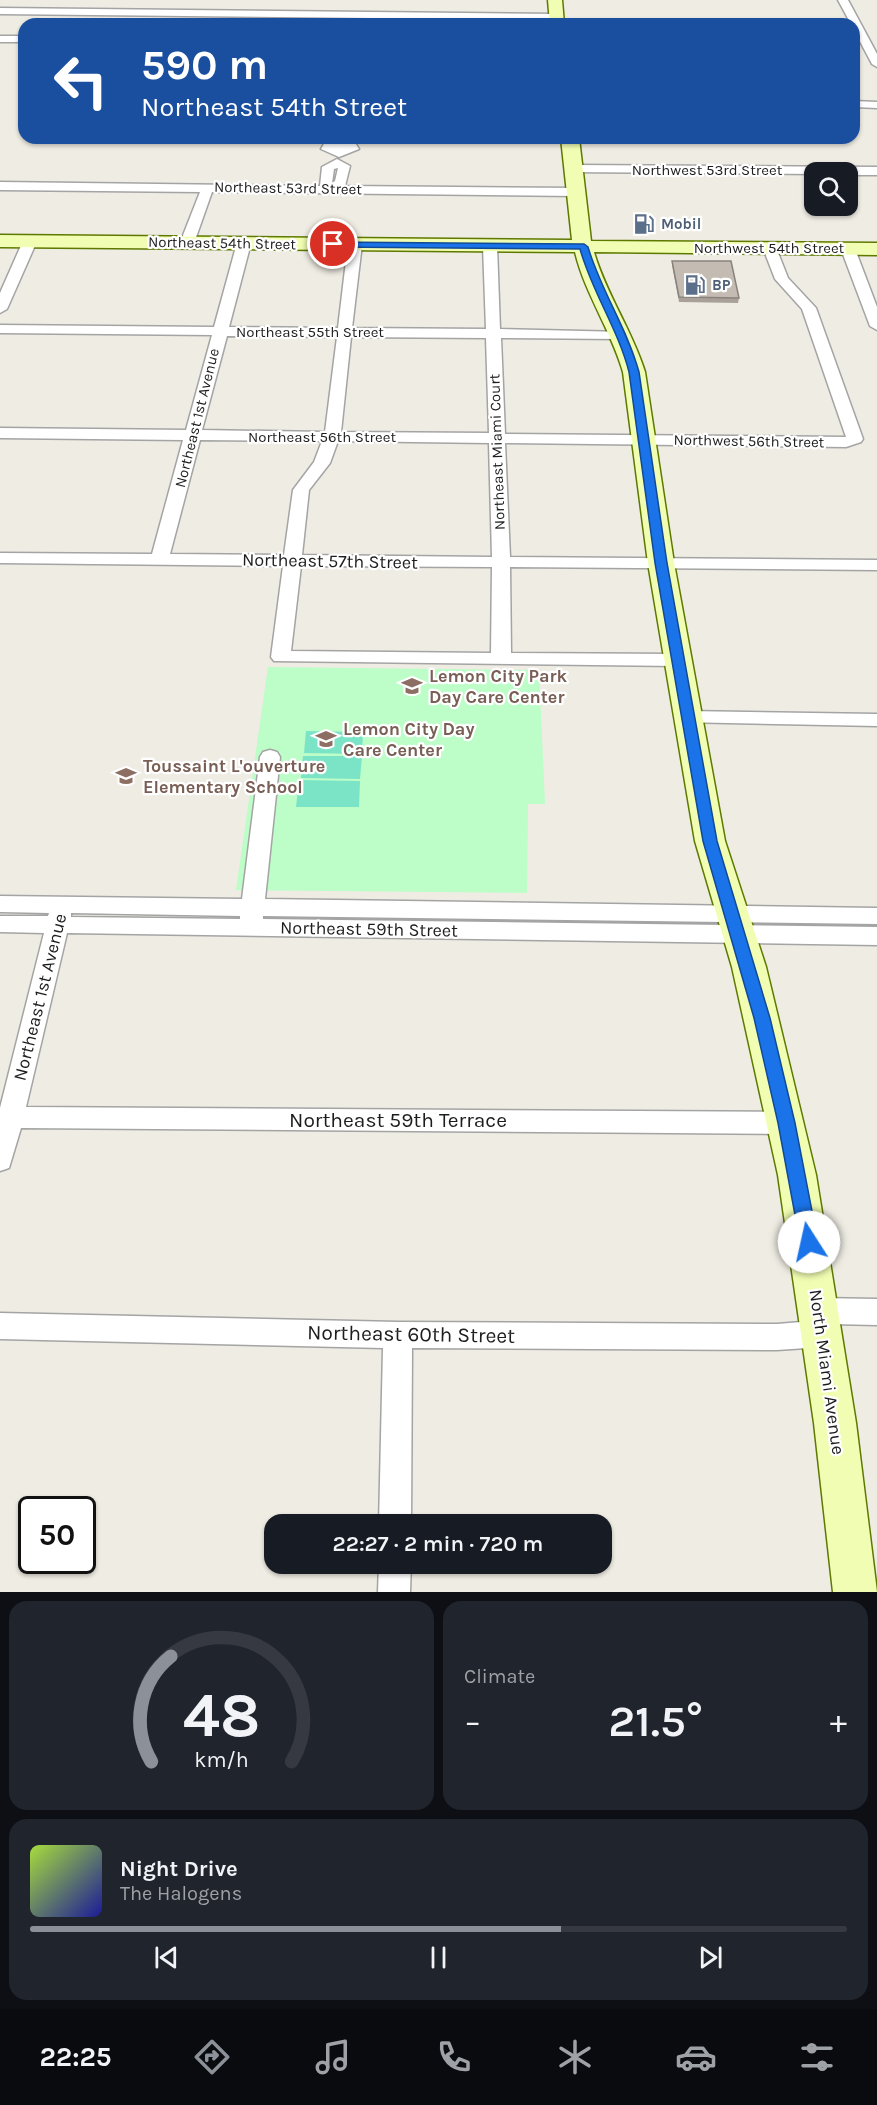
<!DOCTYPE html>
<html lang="en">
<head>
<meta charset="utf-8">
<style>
	:root { --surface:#171b24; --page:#20242c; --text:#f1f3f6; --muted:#9ea1a6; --line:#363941; --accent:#8c9099 }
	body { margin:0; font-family:Karla,sans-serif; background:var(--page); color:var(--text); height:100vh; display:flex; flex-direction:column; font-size:22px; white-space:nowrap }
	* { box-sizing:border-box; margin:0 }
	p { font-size:20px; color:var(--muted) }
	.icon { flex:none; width:33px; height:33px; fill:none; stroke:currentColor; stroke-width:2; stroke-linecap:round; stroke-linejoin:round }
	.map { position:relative; height:1592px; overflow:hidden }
	.sheet { display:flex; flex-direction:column; gap:9px; padding:9px; background:#0d0f14; flex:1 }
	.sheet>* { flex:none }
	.hud { position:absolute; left:18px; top:18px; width:842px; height:126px; border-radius:18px; box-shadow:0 2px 4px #0004; background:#1a4fa0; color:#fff; overflow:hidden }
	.controls { position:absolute; left:804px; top:162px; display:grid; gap:12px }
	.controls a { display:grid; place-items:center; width:54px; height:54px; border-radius:12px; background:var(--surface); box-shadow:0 2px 4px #0004; font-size:30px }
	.speed { position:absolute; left:18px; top:1496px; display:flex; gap:12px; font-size:30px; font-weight:700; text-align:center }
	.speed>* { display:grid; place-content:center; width:78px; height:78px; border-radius:50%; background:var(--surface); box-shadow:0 2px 4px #0004; line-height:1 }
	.speed .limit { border:3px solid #111; border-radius:9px; background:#fff; color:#111 }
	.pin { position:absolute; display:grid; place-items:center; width:51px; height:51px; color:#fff; margin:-26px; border:3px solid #fff; border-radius:50%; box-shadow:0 2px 6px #0007 }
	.me { position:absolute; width:66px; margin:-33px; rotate:350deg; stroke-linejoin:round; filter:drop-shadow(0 0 4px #0008) }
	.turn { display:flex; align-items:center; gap:21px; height:126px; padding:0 24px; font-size:27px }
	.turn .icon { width:78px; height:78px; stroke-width:2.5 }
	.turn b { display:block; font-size:42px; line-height:51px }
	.big { font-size:45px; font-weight:600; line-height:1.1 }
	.sheet .card { flex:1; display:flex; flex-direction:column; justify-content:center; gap:9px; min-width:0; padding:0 21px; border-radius:18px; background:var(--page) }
	.sheet .dial { align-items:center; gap:0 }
	.dial svg { height:156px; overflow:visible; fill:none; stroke:var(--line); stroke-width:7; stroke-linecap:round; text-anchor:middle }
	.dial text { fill:var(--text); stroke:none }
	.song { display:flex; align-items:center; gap:18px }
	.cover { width:72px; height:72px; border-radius:9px; background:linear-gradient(135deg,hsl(80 70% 55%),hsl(240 70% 35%)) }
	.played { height:6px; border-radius:3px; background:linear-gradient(90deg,var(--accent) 65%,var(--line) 65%) }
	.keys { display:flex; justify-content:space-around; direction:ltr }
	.heat { display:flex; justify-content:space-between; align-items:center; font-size:33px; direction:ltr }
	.sheet .tiles { flex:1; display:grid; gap:9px; grid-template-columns:1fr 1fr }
	.card:last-child { grid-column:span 2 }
	.trip { position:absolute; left:264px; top:1514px; width:348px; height:60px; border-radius:18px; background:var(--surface); box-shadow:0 2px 4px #0004; font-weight:600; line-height:60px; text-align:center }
	.tab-bar { display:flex; height:96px; justify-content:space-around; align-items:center; background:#090b0e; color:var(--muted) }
	.tab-bar .icon { width:42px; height:42px }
	.tab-bar .on { color:var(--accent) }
	.tab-bar b { font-size:27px; color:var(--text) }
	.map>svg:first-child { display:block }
	.park { fill:#bcfdc8 }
	.pitch { fill:#7be4c7 }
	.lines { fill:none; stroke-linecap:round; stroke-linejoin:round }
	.street-casing { stroke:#a4a4a4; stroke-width:3 }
	.secondary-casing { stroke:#5e7900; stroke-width:3 }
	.street { fill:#fff; fill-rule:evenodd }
	.secondary { fill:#f1fdb2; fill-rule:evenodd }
	.wall { fill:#a9a199 }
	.building { fill:#c4bbb2; stroke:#89837d; stroke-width:1.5 }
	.route { fill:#1a73e8; stroke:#114b97; stroke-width:1.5 }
	.labels { text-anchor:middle; stroke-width:4.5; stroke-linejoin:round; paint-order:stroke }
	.far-street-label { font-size:15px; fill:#1d1d1d; stroke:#fff }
	.far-service-label { font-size:15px; font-weight:bold; fill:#4e5e75; stroke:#fff; text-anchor:start }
	.street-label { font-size:18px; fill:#1d1d1d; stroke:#fff }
	.education-label { font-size:18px; font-weight:bold; fill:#785e54; stroke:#fff; text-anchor:start }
	.near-street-label { font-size:21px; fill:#1d1d1d; stroke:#fff }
</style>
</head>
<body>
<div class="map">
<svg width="877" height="1592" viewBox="0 0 877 1592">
	<rect width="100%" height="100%" fill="#efece3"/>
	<path class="park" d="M 268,667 L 539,670 L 545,804 L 528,804 L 527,893 L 236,890 Z"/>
	<path class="pitch" d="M 306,731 L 363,732 L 362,754 L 304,753 Z
		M 303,756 L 362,756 L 360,779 L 301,778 Z
		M 299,780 L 360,781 L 359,807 L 296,807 Z"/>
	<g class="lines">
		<g class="street-casing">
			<path id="street" d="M 838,0 L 848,0 L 877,54 L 877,67 L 872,64 L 854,30 L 854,24 L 851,24 Z
				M 0,8 L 556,14 L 561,17 L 556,20 L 0,14 Z
				M 0,36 L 24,36 L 24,42 L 0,42 Z
				M 854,101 L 877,102 L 877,108 L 854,107 Z
				M 338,139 L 354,141 L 359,149 L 339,157 L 321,149 L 325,142 Z
				M 337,159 L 350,166 L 345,186 L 576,188 L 582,192 L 576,196 L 212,192 L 194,243 L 187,247 L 180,243 L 200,192 L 0,190 L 0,182 L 320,186 L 322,167 ZM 338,168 L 335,181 L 332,183 L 334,169 Z
				M 573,165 L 877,167 L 877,175 L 848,175 L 848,172 L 814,174 L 569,172 L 567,169 L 569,166 Z
				M 30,237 L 37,241 L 7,309 L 0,313 L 0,293 L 23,241 Z
				M 244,239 L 251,243 L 229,327 L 338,328 L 348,244 L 355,240 L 362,244 L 352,328 L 486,329 L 483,246 L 490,242 L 497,246 L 500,329 L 625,332 L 627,335 L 625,338 L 620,339 L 501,338 L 505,434 L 846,437 L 802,309 L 775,279 L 763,248 L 765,245 L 775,245 L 788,278 L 816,308 L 863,439 L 861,442 L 846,447 L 505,443 L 510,557 L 877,560 L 877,570 L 510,567 L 511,653 L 677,654 L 684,656 L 687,660 L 684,664 L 677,666 L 274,661 L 271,657 L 283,566 L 0,563 L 0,553 L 152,554 L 183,440 L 0,438 L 0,428 L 186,430 L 212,335 L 0,333 L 0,325 L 214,327 L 237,243 ZM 227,336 L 337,337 L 325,432 L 202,430 ZM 351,337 L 486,338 L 489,433 L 341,432 ZM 200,440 L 322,441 L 314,462 L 293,490 L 284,555 L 170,554 ZM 338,441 L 489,443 L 492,557 L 302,555 L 309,490 L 330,463 ZM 301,566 L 492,567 L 491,653 L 291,651 Z
				M 848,245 L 855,249 L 877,307 L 877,330 L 870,326 L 841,249 Z
				M 686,711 L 877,714 L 877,726 L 679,722 L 676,717 L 679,712 Z
				M 270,750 L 277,752 L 280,757 L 265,899 L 877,908 L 877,924 L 263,916 L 263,919 L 877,927 L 877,945 L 67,933 L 26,1107 L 786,1112 L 795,1116 L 799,1123 L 795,1130 L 786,1134 L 21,1128 L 9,1168 L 0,1171 L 0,1108 L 44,933 L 0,932 L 0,916 L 48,916 L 49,913 L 0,912 L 0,896 L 242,899 L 260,757 L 263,752 ZM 71,913 L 240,916 L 240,919 L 71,917 Z
				M 819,1298 L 877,1299 L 877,1325 L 830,1324 L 836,1334 L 832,1343 L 822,1347 L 777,1350 L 412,1348 L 411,1524 L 379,1524 L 383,1348 L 0,1339 L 0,1313 L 398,1322 L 777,1324 L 813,1321 L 809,1320 L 805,1311 L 809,1302 Z
				M 379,1563 L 411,1563 L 410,1592 L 378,1592 Z"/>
		</g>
		<g class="secondary-casing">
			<path id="secondary" d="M 548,0 L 562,0 L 564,24 L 550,24 Z
				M 561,138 L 579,138 L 591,241 L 877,243 L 877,255 L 594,252 C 606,294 632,330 645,372 L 674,563 L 725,841 L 766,967 L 816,1175 L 856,1423 L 877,1592 L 833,1592 L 814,1423 L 778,1175 L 732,967 L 695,841 L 648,563 L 623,372 C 611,330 585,294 575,252 L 0,247 L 0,235 L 572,240 Z"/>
		</g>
		<use href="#street" class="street"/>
		<use href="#secondary" class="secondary"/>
	</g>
	<path class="wall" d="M 672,261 L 739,298 L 738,303 L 679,302 L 672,265 Z"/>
	<path class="building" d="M 672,261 L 731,261 L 739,298 L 679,297 Z"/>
	<path class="route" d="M 330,242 L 584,244 L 588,247 C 601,291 627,328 639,372 L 667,563 L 717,841 L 770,1018 L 795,1123 L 818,1242 L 815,1247 L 809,1250 L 803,1247 L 800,1242 L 778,1123 L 754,1018 L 703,841 L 655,563 L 629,372 C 618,329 592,292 580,249 L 333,247 L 330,246 Z"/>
	<defs>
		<g id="fuel-bare" transform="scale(1.62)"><path d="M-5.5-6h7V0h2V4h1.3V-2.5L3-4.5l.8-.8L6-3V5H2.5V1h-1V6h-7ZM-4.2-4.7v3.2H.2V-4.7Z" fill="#5c6f8a" stroke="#fff" stroke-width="2.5" paint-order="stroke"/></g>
		<g id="school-bare" transform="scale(1.62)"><path d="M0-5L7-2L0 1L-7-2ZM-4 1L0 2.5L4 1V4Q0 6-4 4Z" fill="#8d6e63" stroke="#fff" stroke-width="2.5" paint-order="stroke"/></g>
	</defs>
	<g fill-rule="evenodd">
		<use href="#fuel-bare" x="644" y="224"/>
		<use href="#fuel-bare" x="695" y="285"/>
		<use href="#school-bare" x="412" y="686"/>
		<use href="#school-bare" x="326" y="739"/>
		<use href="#school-bare" x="126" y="776"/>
	</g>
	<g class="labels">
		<g class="far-street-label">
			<text x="707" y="175">Northwest 53rd Street</text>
			<text transform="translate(288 188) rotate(1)" y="5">Northeast 53rd Street</text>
			<text transform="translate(222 243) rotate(1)" y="5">Northeast 54th Street</text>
			<text x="769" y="253">Northwest 54th Street</text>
			<text x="310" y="337">Northeast 55th Street</text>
			<text transform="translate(197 418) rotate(-76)" y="5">Northeast 1st Avenue</text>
			<text x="322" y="442">Northeast 56th Street</text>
			<text transform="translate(749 441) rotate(1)" y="5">Northwest 56th Street</text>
			<text transform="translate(497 452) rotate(-92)" y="5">Northeast Miami Court</text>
		</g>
		<g class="far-service-label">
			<text x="661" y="229">Mobil</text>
			<text x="712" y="290">BP</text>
		</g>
		<g class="street-label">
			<text transform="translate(330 561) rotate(1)" y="6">Northeast 57th Street</text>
			<text transform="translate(369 929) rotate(1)" y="6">Northeast 59th Street</text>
			<text transform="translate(40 997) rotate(-76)" y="6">Northeast 1st Avenue</text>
			<text transform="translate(827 1372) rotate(82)" y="6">North Miami Avenue</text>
		</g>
		<g class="education-label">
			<text x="429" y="682">Lemon City Park<tspan x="429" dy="21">Day Care Center</tspan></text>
			<text x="343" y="735">Lemon City Day<tspan x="343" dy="21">Care Center</tspan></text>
			<text x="143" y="772">Toussaint L'ouverture<tspan x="143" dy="21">Elementary School</tspan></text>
		</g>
		<g class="near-street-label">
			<text x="398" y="1127">Northeast 59th Terrace</text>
			<text transform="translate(411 1334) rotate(1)" y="7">Northeast 60th Street</text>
		</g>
	</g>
</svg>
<div class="controls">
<a><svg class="icon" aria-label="search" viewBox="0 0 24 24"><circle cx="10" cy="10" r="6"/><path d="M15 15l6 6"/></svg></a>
</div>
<div class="speed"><div class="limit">50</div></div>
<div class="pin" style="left:333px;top:244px;background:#d93025"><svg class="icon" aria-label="arrive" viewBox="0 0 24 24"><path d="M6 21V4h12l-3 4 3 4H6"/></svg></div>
<svg class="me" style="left:809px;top:1242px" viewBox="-20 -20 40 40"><circle r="19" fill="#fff"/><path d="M0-13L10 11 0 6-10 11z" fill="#1a73e8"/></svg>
<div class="trip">22:27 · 2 min · 720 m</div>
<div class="hud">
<div class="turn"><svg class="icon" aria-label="left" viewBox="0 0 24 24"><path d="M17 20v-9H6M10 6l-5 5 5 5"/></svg><div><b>590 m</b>Northeast 54th Street</div></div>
</div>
</div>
<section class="sheet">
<div class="tiles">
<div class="card dial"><svg viewBox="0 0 100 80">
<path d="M14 69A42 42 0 1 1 86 69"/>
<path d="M14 69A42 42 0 0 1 24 15" stroke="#8c9099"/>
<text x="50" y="56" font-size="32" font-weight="700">48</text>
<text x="50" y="72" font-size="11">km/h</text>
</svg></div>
<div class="card"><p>Climate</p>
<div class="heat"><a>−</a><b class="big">21.5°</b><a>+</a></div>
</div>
<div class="card">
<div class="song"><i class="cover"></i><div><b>Night Drive</b><p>The Halogens</p></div></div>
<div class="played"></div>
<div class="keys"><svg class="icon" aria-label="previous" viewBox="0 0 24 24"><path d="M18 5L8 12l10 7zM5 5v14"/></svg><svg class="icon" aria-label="pause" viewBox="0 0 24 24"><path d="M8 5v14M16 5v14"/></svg><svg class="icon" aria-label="next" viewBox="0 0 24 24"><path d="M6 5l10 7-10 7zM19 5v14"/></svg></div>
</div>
</div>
</section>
<nav class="tab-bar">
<b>22:25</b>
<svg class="icon on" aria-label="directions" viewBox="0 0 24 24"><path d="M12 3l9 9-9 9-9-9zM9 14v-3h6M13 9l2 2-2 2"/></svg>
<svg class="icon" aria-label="music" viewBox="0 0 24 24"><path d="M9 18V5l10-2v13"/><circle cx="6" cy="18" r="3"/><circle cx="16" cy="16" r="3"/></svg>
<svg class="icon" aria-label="phone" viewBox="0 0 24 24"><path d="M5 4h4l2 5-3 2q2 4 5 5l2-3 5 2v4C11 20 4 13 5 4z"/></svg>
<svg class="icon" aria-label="climate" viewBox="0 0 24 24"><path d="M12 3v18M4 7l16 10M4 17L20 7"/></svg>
<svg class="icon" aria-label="car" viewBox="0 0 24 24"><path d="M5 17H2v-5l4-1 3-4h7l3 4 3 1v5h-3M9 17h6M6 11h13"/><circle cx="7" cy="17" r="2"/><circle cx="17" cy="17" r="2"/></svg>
<svg class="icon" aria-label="filters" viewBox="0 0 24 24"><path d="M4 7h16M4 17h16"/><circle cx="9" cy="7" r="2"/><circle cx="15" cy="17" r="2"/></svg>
</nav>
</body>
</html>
